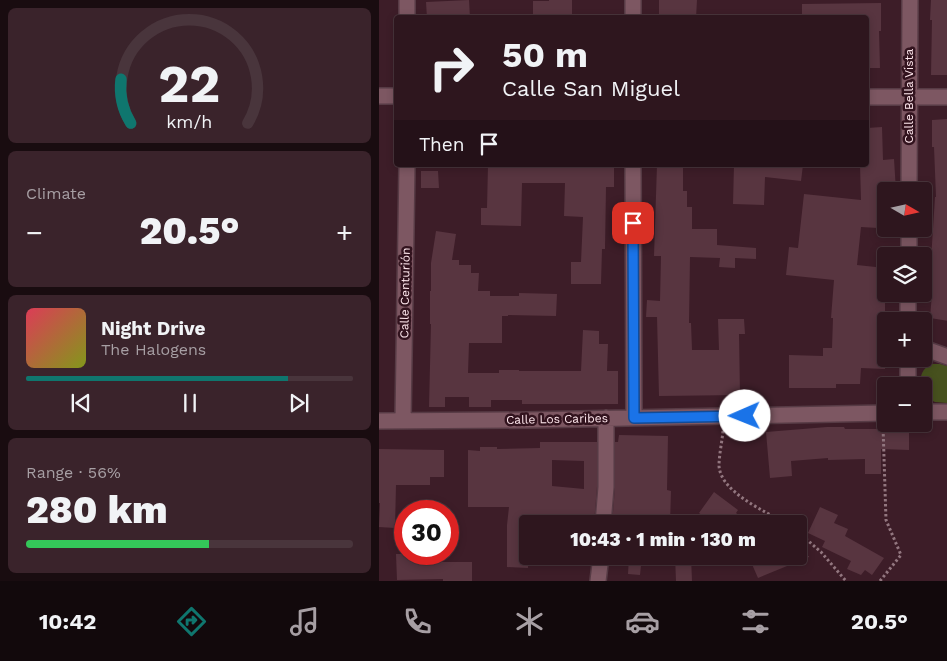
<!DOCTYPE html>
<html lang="en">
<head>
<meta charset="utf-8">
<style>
	:root { --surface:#2e161e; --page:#3a232b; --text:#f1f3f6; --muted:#a79fa4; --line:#49353c; --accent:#0f766e }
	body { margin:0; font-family:"Work Sans",sans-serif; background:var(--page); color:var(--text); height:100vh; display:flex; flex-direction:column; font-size:19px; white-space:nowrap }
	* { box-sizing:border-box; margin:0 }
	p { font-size:16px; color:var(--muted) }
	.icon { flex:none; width:28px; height:28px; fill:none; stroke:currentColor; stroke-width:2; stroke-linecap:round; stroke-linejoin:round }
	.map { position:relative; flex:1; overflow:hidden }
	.drawer { display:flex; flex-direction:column; gap:8px; padding:8px; background:#190c10; width:379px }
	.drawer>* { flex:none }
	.banner { position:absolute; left:15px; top:15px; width:475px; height:152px; border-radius:5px; box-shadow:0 2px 8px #0003,0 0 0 1px var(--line); background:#2e161e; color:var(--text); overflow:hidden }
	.needle { width:32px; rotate:99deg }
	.tools { position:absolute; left:498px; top:182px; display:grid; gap:10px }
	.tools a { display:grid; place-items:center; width:55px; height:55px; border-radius:5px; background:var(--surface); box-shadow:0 2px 8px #0003,0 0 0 1px var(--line); font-size:25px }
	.speed { position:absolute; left:15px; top:500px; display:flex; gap:10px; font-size:25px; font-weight:700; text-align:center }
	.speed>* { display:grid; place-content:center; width:65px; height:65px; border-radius:50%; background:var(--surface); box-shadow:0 2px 8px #0003,0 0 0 1px var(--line); line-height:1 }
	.speed .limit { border:8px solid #d22; background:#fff; color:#111 }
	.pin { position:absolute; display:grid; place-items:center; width:42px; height:42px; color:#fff; margin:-21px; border-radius:10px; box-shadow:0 2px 8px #0006 }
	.me { position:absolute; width:55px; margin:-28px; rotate:269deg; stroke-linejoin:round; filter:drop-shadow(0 0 4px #0008) }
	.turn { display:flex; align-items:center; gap:18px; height:105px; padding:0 25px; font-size:22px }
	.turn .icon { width:65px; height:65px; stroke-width:2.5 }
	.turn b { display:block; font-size:35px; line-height:42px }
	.then { display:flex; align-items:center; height:48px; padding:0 25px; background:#0003; gap:10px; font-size:19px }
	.big { font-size:38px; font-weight:800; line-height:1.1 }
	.drawer .tile { flex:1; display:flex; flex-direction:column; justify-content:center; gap:8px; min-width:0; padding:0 18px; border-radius:8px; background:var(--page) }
	.drawer .dial { align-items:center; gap:0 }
	.dial svg { height:130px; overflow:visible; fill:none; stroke:var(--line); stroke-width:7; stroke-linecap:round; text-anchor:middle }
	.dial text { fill:var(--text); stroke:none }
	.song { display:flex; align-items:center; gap:15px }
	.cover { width:60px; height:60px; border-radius:8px; background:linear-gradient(135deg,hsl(350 70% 55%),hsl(70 70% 35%)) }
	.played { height:5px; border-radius:2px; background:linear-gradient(90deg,var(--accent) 80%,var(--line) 80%) }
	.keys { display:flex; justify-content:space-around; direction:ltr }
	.heat { display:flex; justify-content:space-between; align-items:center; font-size:28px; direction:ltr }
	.charge { height:8px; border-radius:4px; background:linear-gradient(90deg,#34c759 56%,var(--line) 0) }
	.trip { position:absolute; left:140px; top:515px; width:288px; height:50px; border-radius:5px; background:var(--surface); box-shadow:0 2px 8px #0003,0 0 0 1px var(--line); font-weight:800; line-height:50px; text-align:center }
	.dock { display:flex; height:80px; justify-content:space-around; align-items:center; background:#12090c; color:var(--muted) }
	.dock .icon { width:35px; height:35px }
	.dock .active { color:var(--accent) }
	.dock b { font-size:22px; color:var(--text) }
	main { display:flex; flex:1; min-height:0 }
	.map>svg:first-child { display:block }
	.green { fill:#47511e }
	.building { fill:#583540; fill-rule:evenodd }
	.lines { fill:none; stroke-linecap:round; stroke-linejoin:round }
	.minor-casing { stroke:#573b45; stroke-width:18 }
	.tertiary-casing { stroke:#573b45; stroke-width:18 }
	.path { stroke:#92767f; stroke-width:3; stroke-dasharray:2.5 2.5; stroke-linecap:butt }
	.minor { stroke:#7d5762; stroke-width:15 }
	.tertiary { stroke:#7d5762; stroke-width:15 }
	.route-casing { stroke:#114b97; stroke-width:12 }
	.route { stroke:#1a73e8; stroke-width:9 }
	.labels { text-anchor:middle; stroke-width:5; stroke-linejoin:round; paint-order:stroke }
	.street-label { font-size:12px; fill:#fee7ed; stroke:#32131e }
</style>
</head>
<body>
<main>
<section class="drawer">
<div class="tile dial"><svg viewBox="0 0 100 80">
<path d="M14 69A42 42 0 1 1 86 69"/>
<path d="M14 69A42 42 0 0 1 8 42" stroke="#0f766e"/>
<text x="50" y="56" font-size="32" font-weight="700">22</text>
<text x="50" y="72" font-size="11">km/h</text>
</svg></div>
<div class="tile"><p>Climate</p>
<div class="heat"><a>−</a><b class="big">20.5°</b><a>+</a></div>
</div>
<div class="tile">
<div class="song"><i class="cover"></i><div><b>Night Drive</b><p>The Halogens</p></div></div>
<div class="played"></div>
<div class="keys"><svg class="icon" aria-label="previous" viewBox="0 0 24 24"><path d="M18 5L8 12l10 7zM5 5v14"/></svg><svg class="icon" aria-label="pause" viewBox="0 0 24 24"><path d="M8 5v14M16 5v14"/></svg><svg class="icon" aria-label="next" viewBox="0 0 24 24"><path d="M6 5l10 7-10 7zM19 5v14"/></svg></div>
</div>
<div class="tile"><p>Range · 56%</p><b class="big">280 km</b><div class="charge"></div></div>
</section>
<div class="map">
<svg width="569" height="581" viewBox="0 0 569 581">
	<rect width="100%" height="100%" fill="#3d1d28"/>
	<path class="green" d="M 553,364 L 561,364 L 568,366 L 568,403 L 556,402 L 544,396 L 544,386 L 541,386 C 541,376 543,368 553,364 Z"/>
	<path class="building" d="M 90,0 L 91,18 L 48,18 L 47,2 Z
		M 170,0 L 193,0 L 193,18 L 154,18 L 154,1 L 170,1 Z
		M 280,0 L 318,0 L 317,18 L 280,18 Z
		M 552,0 L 569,0 L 569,75 L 552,75 L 553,20 L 551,20 Z
		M 502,3 L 502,31 L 500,31 L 501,68 L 488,68 L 488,18 L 423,18 L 423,4 Z
		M 569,119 L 569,321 L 551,318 L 554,281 L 544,280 L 546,259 L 552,260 L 556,197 L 557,197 L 555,147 L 553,147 L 553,120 Z
		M 503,127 L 504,160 L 515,159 L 517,191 L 506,191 L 506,199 L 502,199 L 499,228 L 482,227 L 478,265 L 506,268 L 506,369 L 482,368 L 481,384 L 457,384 L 457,388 L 410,388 L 410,355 L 444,356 L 444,348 L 453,348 L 454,318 L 452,318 L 455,280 L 407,275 L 410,247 L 419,248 L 425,194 L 482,200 L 481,165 L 488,165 L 488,128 Z
		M 109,165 L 235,165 L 235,187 L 227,187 L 226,249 L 223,249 L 222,284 L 192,284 L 192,262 L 202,262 L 204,217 L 185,216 L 186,183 L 143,183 L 142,226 L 102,225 L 102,208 L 108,208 Z
		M 278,165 L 304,165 L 304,191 L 308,191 L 308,207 L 313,207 L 313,229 L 338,229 L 338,245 L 377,248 L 377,259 L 356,258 L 356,268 L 340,267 L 341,258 L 311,257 L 310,323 L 312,323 L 313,350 L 340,350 L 339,319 L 365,319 L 366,334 L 360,334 L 361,395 L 280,396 L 278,317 L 267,317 L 268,300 L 281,301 L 282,256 L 275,256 Z
		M 355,165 L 424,165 L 422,181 L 386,177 L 385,205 L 354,204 Z
		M 42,171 L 59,171 L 60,188 L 42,188 Z
		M 57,231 L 77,234 L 73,260 L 80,260 L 80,265 L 92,265 L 92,273 L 100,273 L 99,291 L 111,291 L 111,296 L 140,296 L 140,293 L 178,294 L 177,316 L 129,315 L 129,316 L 123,316 L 123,343 L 90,343 L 89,373 L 120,373 L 120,370 L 140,370 L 140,371 L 202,371 L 204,330 L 220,331 L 220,344 L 229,344 L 228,371 L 239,371 L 239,404 L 143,404 L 143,400 L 112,400 L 112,407 L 90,407 L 90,397 L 66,397 L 66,407 L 50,407 L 52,324 L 51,324 L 51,291 L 52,291 L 52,263 Z
		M 448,427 L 465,427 L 466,429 L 530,429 L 530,450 L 502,449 L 502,474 L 486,474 L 486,459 L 449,460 L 449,458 L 412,461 L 413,476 L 391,478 L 387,432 Z
		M 240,435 L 289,436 L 288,490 L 292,491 L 291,524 L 233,524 L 236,487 L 236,442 L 239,442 Z
		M 161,442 L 218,442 L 218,487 L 215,524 L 149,524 L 149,568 L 128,567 L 128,525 L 130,507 L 89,507 L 89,450 L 101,451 L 101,447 L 118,447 L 118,449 L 161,448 ZM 173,460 L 205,461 L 205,489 L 173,486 Z
		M 0,449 L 65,450 L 65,477 L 51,477 L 51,485 L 17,485 L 16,528 L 0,527 L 1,503 L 0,503 Z
		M 335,492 L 359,510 L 357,513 L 371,524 L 335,524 L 320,513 Z
		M 441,507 L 459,515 L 455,523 L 469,529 L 466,536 L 505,558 L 493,575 L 486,570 L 482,575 L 468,569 L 472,561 L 443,547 L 446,541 L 429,533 Z
		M 17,554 L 55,554 L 55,562 L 93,562 L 93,581 L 64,581 L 64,579 L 18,580 Z
		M 250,556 L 263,556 L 261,575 L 249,574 Z
		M 296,556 L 312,556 L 313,581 L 297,581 Z
		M 385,556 L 430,556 L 430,557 L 379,578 L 372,562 Z"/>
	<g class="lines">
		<g class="minor-casing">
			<path id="minor" d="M 28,0 L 28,18
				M 254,0 L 254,18
				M 0,96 L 18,96
				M 488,97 L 569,97
				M 254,165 L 255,418
				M 24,420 L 28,165
				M 0,421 L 149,420 L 506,413
				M 224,524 L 227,487 L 227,418
				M 219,581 L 222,556"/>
		</g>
		<g class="tertiary-casing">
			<path id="tertiary" d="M 530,191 L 531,0
				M 530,256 L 530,229
				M 529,321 L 529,294
				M 544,348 L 569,357
				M 529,386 L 529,359
				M 544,412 L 569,412"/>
		</g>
		<path class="path" d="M 344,431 C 343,442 340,455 340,466 C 342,493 387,511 407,524
			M 419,532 L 442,552 L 467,581
			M 501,581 L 522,555 L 507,520 L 504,426"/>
		<use href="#minor" class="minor"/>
		<use href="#tertiary" class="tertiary"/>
	</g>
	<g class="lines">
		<g class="route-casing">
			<path id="route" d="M 254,223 L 255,418 L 366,416"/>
		</g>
		<use href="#route" class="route"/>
	</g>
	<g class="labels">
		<g class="street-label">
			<text transform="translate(530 96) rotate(-90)" y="4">Calle Bella Vista</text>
			<text transform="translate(26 293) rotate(-89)" y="4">Calle Centurión</text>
			<text transform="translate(178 419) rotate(-1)" y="4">Calle Los Caribes</text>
		</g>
	</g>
</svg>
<div class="tools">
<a><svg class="needle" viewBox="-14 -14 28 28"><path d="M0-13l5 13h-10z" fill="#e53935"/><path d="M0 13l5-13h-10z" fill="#a79fa4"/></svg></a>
<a><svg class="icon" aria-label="layers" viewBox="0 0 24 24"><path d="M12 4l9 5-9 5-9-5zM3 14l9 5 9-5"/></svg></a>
<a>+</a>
<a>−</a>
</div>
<div class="speed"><div class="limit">30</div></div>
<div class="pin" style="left:254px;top:223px;background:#d93025"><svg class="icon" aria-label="arrive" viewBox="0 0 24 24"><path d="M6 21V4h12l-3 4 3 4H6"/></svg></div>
<svg class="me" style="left:366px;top:416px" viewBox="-20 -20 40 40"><circle r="19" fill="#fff"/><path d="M0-13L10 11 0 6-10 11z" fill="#1a73e8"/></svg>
<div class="trip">10:43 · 1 min · 130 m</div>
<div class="banner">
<div class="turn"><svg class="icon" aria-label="right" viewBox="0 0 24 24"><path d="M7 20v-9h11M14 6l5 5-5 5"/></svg><div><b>50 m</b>Calle San Miguel</div></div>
<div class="then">Then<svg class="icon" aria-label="arrive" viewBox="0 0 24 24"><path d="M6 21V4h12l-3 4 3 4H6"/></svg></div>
</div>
</div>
</main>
<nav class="dock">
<b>10:42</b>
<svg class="icon active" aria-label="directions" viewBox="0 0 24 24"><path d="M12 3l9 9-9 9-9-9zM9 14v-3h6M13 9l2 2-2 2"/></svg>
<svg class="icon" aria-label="music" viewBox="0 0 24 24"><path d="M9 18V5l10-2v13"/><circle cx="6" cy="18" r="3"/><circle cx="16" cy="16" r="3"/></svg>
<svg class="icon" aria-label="phone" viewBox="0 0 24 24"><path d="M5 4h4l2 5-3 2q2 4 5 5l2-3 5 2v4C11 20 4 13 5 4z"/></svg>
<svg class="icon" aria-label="climate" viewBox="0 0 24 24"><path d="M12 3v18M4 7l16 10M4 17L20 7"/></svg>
<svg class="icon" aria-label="car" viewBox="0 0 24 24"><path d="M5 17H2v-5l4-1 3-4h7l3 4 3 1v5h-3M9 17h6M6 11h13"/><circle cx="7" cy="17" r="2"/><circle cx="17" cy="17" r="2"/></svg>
<svg class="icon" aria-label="filters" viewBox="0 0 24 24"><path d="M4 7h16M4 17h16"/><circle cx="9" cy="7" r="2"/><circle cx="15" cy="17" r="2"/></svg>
<b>20.5°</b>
</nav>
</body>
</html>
